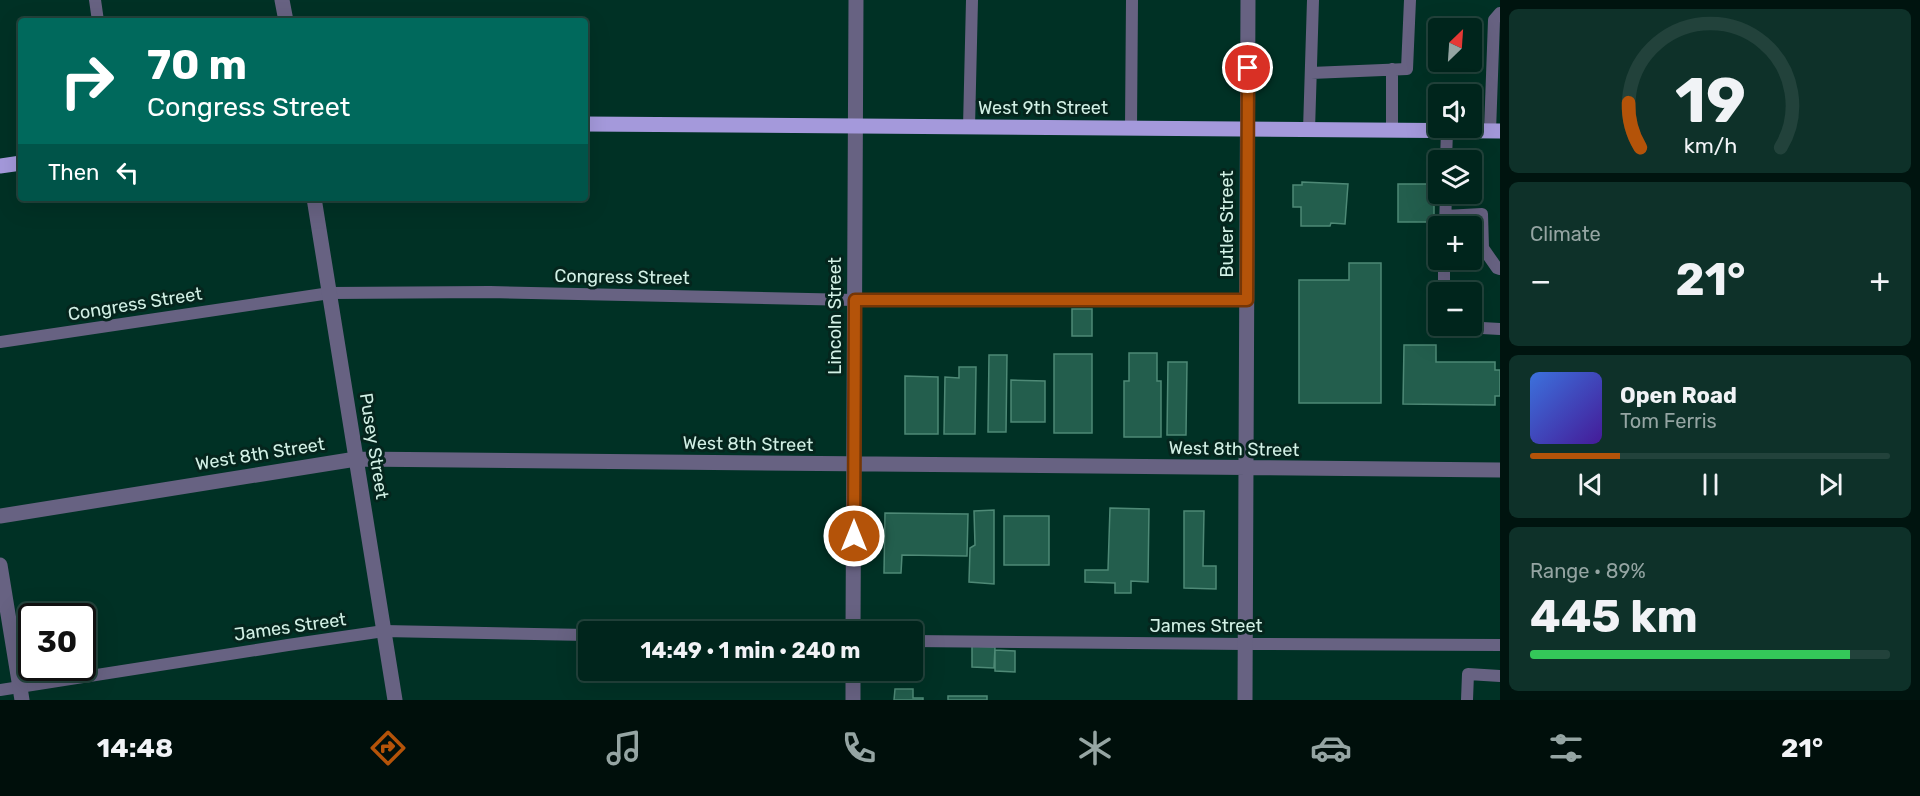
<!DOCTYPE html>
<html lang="en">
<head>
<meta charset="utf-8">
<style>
	:root { --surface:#00251c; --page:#0e3129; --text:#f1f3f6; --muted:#95a5a3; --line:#22423b; --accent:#b45309 }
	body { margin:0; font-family:Rubik,sans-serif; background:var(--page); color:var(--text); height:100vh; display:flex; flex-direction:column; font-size:22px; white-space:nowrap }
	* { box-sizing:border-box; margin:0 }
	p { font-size:20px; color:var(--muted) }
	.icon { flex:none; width:33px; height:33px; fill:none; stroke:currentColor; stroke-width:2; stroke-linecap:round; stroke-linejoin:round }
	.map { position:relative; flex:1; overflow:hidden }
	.drawer { display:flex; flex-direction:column; gap:9px; padding:9px; background:#00140f; width:420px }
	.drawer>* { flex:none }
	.banner { position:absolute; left:18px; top:18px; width:570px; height:183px; border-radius:6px; box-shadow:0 6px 24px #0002,0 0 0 2px var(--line); background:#00695c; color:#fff; overflow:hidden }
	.needle { width:39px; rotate:25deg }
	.buttons { position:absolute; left:1428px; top:18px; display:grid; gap:12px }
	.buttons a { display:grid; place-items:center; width:54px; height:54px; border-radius:6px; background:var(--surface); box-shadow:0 6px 24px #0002,0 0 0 2px var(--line); font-size:30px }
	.speed { position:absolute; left:18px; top:603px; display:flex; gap:12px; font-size:30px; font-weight:700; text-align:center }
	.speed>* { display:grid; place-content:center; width:78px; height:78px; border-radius:50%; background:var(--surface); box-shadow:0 6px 24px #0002,0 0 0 2px var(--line); line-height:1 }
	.speed .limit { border:3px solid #111; border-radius:9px; background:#fff; color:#111 }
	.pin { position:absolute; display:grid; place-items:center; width:51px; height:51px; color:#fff; margin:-26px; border:3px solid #fff; border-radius:50%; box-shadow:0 2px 6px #0007 }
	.me { position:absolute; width:66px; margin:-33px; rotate:0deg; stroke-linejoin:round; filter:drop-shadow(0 0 4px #0008) }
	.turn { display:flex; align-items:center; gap:21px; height:126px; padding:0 30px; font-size:27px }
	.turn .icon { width:78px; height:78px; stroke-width:2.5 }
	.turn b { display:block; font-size:42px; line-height:51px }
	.then { display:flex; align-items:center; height:57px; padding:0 30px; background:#0003; gap:12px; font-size:22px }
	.big { font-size:45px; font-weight:700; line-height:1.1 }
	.drawer .tile { flex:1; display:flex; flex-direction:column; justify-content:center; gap:9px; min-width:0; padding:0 21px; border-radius:9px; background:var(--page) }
	.drawer .dial { align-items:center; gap:0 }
	.dial svg { height:156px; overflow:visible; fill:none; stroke:var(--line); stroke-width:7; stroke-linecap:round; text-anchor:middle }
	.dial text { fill:var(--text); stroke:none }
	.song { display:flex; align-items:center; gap:18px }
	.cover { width:72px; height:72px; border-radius:9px; background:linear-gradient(135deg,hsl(220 70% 55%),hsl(260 70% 35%)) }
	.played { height:6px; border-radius:3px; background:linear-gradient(90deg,var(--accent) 25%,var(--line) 25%) }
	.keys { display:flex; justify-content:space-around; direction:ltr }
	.heat { display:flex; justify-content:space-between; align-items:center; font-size:33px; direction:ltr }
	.charge { height:9px; border-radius:4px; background:linear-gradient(90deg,#34c759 89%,var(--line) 0) }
	.trip { position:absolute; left:578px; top:621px; width:345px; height:60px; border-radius:6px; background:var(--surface); box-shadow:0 6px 24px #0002,0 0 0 2px var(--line); font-weight:700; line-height:60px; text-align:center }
	.tab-bar { display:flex; height:96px; justify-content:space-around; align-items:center; background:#000f0b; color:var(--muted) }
	.tab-bar .icon { width:42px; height:42px }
	.tab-bar .on { color:var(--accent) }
	.tab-bar b { font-size:27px; color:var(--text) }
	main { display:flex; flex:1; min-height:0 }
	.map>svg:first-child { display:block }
	.building { fill:#235e4d; stroke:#4e8976; stroke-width:1.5 }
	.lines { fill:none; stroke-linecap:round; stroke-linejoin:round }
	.lane { stroke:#676282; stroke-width:12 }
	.street { stroke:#676282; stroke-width:15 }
	.primary { stroke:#a499db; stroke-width:15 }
	.route-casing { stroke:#753606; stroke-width:15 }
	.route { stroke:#b45309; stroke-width:10 }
	.labels { text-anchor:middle; stroke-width:6; stroke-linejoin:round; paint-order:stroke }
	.street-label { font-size:18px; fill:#d2f0e5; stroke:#05251d }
</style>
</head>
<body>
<main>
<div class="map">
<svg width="1500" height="700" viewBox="0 0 1500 700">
	<rect width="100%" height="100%" fill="#003125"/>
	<path class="building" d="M 1302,182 L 1348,184 L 1345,224 L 1331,223 L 1330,226 L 1301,226 L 1301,207 L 1293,207 L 1293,185 L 1302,185 Z
		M 1398,184 L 1434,184 L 1434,222 L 1398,222 Z
		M 1349,263 L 1381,263 L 1381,403 L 1299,403 L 1299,280 L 1349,280 Z
		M 1072,309 L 1092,309 L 1092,336 L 1072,336 Z
		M 1404,345 L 1436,345 L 1436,362 L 1495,362 L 1495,370 L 1500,370 L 1500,396 L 1495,396 L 1495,405 L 1403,404 Z
		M 1129,353 L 1157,353 L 1157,381 L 1161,381 L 1161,437 L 1124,437 L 1124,381 L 1129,381 Z
		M 1054,354 L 1092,354 L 1092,433 L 1054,433 Z
		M 989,355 L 1007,355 L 1006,432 L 988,432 Z
		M 1168,362 L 1187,362 L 1186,435 L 1167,435 Z
		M 959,367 L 976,367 L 975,434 L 944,434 L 945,377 L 959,378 Z
		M 905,376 L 938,377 L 938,434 L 905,434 Z
		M 1011,380 L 1045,381 L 1045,422 L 1011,422 Z
		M 1110,508 L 1149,509 L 1148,582 L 1131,581 L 1131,593 L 1115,593 L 1115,583 L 1085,582 L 1085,570 L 1108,570 Z
		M 994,510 L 994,584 L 969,582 L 970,548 L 975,545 L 974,511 Z
		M 1184,511 L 1204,511 L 1203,566 L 1216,566 L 1216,589 L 1184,588 Z
		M 885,513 L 968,514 L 967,556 L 902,555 L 901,573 L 884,573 Z
		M 1004,516 L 1049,516 L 1049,565 L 1004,565 Z
		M 972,646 L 995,647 L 994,668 L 972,667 Z
		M 995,650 L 1015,651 L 1015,672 L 995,671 Z
		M 895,689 L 913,689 L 913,698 L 923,698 L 923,700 L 894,700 Z
		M 948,696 L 987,696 L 987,700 L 948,700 Z"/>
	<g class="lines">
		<path class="lane" d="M 95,0 L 98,21
			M 1311,73 L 1407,69 L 1410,0
			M 969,127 L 972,0
			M 1131,128 L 1132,0
			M 1309,130 L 1313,0
			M 1392,130 L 1392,69
			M 1490,131 L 1494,20 L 1500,13
			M 1446,160 L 1447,131
			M 1445,216 L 1482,214 L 1483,248 L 1497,268 L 1500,269
			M 1445,226 L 1446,194
			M 1444,292 L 1444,260
			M 1462,326 L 1464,327 L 1500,329
			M 0,342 L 330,293 L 490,292 L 855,300 L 1247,300
			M 912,641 L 1245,644 L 1500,645
			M 0,690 L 288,645 L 384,631 L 588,635
			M 1467,700 L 1468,674 L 1500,676"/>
		<path class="street" d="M 282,0 L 286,21
			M 314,198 L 395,700
			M 0,516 L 356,459 L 1500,470
			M 0,565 L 22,700
			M 853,632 L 856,0
			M 853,700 L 853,670
			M 1245,700 L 1248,0"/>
		<path class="primary" d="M 585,124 L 1500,131
			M 0,166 L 21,163"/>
	</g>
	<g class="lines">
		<g class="route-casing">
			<path id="route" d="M 854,536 L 855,300 L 1247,300 L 1248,68"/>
		</g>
		<use href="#route" class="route"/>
	</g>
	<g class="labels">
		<g class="street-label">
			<text x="1043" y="114">West 9th Street</text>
			<text transform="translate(1227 224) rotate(-90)" y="6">Butler Street</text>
			<text transform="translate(622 277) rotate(1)" y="6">Congress Street</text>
			<text transform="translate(135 304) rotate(-9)" y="6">Congress Street</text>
			<text transform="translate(835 316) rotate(-90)" y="6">Lincoln Street</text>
			<text transform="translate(748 444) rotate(1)" y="6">West 8th Street</text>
			<text transform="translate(374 446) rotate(81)" y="6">Pusey Street</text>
			<text transform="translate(1234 449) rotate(1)" y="6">West 8th Street</text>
			<text transform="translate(260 454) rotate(-9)" y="6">West 8th Street</text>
			<text x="1206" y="632">James Street</text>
			<text transform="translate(290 627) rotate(-8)" y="6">James Street</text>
		</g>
	</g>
</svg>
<div class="buttons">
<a><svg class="needle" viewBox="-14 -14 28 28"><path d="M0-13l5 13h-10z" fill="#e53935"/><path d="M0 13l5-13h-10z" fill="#95a5a3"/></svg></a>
<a><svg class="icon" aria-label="sound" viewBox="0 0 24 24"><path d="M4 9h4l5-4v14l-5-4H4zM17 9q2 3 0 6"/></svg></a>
<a><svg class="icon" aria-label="layers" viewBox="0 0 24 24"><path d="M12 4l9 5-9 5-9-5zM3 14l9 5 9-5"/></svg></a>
<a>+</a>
<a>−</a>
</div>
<div class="speed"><div class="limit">30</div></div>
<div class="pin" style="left:1248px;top:68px;background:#d93025"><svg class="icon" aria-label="arrive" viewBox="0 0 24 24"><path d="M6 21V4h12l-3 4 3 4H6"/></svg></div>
<svg class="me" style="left:854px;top:536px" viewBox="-20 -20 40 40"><circle r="17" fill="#b45309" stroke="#fff" stroke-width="3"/><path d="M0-11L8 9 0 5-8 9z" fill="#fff"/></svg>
<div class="trip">14:49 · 1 min · 240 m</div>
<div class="banner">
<div class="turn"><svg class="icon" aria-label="right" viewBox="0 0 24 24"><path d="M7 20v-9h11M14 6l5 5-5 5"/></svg><div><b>70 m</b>Congress Street</div></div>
<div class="then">Then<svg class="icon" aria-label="left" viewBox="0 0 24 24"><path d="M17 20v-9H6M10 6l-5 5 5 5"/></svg></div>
</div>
</div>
<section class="drawer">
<div class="tile dial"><svg viewBox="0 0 100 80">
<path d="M14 69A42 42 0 1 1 86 69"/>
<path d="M14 69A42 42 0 0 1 8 46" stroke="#b45309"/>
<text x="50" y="56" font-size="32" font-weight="700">19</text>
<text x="50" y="72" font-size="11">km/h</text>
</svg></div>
<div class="tile"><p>Climate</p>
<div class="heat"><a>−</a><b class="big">21°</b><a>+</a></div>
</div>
<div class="tile">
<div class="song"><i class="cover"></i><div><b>Open Road</b><p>Tom Ferris</p></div></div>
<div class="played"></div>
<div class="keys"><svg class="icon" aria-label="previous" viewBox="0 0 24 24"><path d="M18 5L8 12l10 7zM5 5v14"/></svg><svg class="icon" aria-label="pause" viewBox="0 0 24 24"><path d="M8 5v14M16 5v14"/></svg><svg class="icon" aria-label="next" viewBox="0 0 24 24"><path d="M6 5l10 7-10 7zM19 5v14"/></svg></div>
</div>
<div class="tile"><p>Range · 89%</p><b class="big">445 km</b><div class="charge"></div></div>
</section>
</main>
<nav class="tab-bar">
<b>14:48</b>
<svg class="icon on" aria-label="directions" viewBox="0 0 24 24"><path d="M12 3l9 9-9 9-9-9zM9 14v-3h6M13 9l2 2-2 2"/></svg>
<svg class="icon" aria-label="music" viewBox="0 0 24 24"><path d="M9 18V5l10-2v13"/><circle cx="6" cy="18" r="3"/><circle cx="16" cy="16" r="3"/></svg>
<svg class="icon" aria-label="phone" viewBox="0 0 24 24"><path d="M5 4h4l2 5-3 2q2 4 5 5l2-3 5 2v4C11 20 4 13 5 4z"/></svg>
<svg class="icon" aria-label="climate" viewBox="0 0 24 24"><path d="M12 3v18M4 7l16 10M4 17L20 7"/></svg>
<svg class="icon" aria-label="car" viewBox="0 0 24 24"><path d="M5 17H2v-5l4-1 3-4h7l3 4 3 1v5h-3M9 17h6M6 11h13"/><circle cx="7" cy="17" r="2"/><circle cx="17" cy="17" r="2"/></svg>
<svg class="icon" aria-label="filters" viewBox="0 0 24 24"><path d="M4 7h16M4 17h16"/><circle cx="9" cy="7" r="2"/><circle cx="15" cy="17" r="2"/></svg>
<b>21°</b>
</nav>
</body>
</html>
